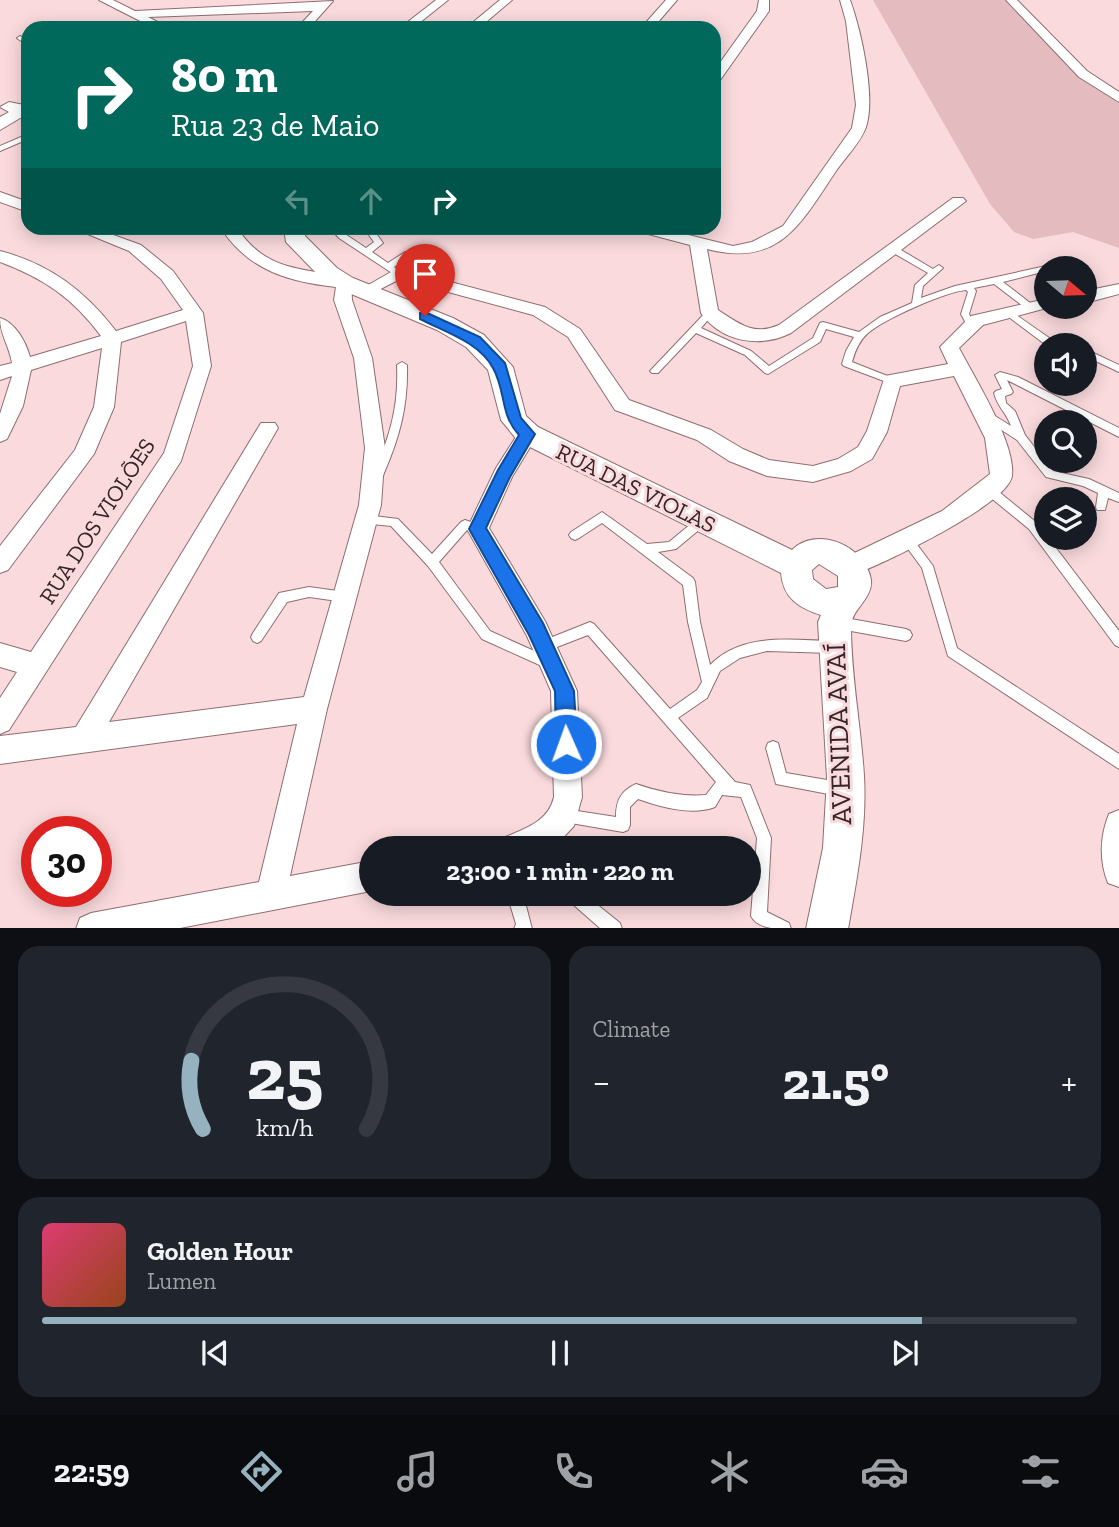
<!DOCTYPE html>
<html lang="en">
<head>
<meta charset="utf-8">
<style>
	:root { --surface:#171b24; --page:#20242c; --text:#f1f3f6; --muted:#9ea1a6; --line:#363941; --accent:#97b2bf }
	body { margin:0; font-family:"Zilla Slab",serif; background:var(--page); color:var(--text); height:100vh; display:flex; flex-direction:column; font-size:26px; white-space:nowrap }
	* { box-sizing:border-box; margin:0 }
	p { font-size:23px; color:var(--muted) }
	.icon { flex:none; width:38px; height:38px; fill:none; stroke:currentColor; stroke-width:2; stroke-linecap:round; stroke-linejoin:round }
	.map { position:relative; height:928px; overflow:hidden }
	.side { display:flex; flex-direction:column; gap:18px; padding:18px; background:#0d0f14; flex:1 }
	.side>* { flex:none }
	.banner { position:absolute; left:21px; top:21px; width:700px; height:214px; border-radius:21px; box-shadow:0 4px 18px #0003; background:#00695c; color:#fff; overflow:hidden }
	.needle { width:46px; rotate:109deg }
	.tools { position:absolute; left:1034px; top:256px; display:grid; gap:14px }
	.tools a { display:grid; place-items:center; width:63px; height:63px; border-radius:50%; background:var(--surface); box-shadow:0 4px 18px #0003; font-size:35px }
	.speed { position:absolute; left:21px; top:816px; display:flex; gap:14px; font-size:35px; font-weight:700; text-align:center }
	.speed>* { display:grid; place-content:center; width:91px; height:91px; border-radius:50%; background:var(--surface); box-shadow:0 4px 18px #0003; line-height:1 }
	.speed .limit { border:10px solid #d22; background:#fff; color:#111 }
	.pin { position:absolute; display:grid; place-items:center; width:60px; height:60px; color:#fff; margin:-72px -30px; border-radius:50% 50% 50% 0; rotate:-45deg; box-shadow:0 0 7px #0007 }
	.pin .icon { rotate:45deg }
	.me { position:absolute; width:77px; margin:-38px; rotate:358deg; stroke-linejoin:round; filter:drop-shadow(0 0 5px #0008) }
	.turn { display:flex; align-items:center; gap:24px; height:147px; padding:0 35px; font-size:32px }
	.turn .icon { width:91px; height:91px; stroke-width:2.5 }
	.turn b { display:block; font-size:49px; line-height:60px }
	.lanes { display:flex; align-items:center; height:66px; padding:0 35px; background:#0003; justify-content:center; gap:35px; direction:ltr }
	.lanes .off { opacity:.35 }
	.big { font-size:52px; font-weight:700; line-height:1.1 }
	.side .tile { flex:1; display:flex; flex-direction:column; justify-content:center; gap:10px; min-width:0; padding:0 24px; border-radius:21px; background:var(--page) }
	.side .dial { align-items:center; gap:0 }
	.dial svg { height:182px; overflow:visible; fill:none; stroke:var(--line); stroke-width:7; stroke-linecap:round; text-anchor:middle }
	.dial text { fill:var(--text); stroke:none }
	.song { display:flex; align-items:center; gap:21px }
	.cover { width:84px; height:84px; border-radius:10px; background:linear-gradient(135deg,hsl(340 70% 55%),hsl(20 70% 35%)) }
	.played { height:7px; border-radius:4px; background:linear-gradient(90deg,var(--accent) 85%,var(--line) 85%) }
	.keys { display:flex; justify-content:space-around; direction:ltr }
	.heat { display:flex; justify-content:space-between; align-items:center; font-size:38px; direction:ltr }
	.side .tiles { flex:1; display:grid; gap:18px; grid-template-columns:1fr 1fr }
	.tile:last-child { grid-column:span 2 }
	.trip { position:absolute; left:359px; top:836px; width:402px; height:70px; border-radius:35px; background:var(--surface); box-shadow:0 4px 18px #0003; font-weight:700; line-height:70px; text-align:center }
	.tabs { display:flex; height:112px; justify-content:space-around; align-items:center; background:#090b0e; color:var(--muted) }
	.tabs .icon { width:49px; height:49px }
	.tabs .selected { color:var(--accent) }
	.tabs b { font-size:32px; color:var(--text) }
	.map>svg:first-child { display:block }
	.green { fill:#e4bbbf }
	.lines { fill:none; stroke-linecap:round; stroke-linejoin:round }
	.lane-casing { stroke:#916d71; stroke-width:2 }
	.street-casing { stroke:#916d71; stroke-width:2 }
	.secondary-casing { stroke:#916d71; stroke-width:2 }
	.lane { fill:#fff; fill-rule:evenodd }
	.street { fill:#fff; fill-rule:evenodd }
	.secondary { fill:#fff; fill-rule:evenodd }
	.route { fill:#1a73e8; stroke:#114b97; stroke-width:2 }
	.labels { text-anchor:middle; stroke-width:6; stroke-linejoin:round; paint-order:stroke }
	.street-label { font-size:23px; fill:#342527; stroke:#fadadd }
	.near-street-label { font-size:28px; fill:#342527; stroke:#fadadd }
</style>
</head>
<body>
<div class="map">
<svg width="1119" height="929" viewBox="0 0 1119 929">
	<rect width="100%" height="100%" fill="#fadadd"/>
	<path class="green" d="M 873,0 L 1009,0 L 1082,74 L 1119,98 L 1119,248 L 1073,232 L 1033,239 L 1014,232 L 990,204 Z"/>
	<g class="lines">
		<g class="lane-casing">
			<path id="lane" d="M 20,36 L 28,40 L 28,45 L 18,39 L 17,38 Z
				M 22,115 L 28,117 L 28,122 L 19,117 Z
				M 28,134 L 28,139 L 0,151 L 0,146 Z
				M 330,228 L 338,228 L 345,234 L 366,248 L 374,242 L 364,228 L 372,228 L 383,243 L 372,252 L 388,263 L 405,252 L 411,252 L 412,254 L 394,267 L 402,273 L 401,275 L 395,275 L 339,238 Z
				M 890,247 L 896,247 L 933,269 L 939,265 L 943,268 L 923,286 L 921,298 L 955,286 L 1046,266 L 1049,268 L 1046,268 L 1046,271 L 1003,282 L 1034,306 L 1034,310 L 1028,310 L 994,284 L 974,288 L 976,291 L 969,314 L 975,325 L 974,327 L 968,327 L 961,314 L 968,292 L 966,290 C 945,292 884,319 868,333 C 859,341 855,351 852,362 L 895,379 L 897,381 L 892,384 L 844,366 L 842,364 L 846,351 L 854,337 L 826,329 L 820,342 L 768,374 L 765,373 L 745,355 L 696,333 L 658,373 L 652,373 L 650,371 L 707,311 L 710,310 L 714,313 L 701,328 L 751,351 L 769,366 L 813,338 L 820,323 L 823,322 L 859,332 L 880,317 L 912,303 L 915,285 L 928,273 L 890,251 Z
				M 1009,310 L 1055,342 L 1066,339 L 1075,345 L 1046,345 L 1006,315 L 1006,311 Z
				M 1085,349 L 1119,365 L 1119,372 L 1085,356 Z
				M 402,362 L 407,365 C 408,406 400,436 384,473 L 383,476 L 375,476 L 374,473 C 390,436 399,406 397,365 Z
				M 1000,372 L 1018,377 L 1119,428 L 1119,437 L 1007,380 L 1013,392 L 1011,394 L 1005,396 L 1006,403 L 1015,411 L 1025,435 L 1053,471 L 1089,479 L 1119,493 L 1119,502 L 1108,498 L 1105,510 L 1097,510 L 1096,507 L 1098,493 L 1083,486 L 1046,477 L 1017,440 L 983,418 L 982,415 L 983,412 L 987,411 L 1011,426 C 1006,412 998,408 994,393 L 996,391 L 1002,389 L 995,375 Z
				M 989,486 L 993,487 L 1037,523 L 1119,631 L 1119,647 L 1115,645 L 1029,529 L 985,493 L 984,490 L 985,487 Z
				M 602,512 L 647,544 L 669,542 L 698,518 L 702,516 L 706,518 L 708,521 L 706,524 L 676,549 L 658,552 L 693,578 L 695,582 L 700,622 L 710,665 C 742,632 791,640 832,641 L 836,643 L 838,647 L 836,651 L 832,653 L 767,651 L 740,658 L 720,671 L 707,698 L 678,718 L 735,782 L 750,785 L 771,838 L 767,912 L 789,923 L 791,929 C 776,929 758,929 751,916 L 757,838 L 741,797 L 722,795 L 715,807 C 692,816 661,807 638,799 L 630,807 L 630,825 L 628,830 L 623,832 L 559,821 L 557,816 L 559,811 L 564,809 L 616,817 C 616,800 621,791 636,784 C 659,792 682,797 706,795 L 716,782 L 588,635 L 544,652 L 540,650 L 538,646 L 540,642 L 590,622 L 594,624 L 670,709 L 697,690 L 702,682 L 688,622 L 683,585 L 602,523 L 579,538 L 575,540 L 571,538 L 569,535 L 571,532 Z
				M 366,515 L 398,519 L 432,554 L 461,522 L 465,520 L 482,526 L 484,529 L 482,532 L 478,534 L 467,530 L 439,562 L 490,631 L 552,659 L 554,663 L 552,667 L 548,669 L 544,667 L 482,639 L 428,566 L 391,526 L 362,523 L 360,520 L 362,517 Z
				M 906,533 L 910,535 L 933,566 L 957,648 L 1119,754 L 1119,769 L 948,656 L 922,568 L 900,538 L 902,535 Z
				M 309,587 L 345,592 L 349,593 L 351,597 L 349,601 L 345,602 L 309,597 L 287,602 L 261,641 L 257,643 L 253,641 L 251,637 L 253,633 L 279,593 Z
				M 840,617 L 906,629 L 910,631 L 912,635 L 910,639 L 906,641 L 840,629 L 836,627 L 834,623 L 836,619 Z
				M 773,741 L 778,743 L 786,773 L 839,782 L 844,784 L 846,789 L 844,794 L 839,796 L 776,784 L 766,748 L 768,743 Z
				M 507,894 L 523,894 L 532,929 L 514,929 L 516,924 Z
				M 565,894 L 584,894 L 620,923 L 622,929 L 601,929 L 567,899 Z"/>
		</g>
		<g class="street-casing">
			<path id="street" d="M 99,0 L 113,0 L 135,11 L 333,1 L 309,28 L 297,28 L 313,11 L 148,17 L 169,28 L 154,28 Z
				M 436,0 L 448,0 L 413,28 L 400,28 Z
				M 500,0 L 512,0 L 479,28 L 466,28 Z
				M 666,0 L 677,0 L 653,28 L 641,28 Z
				M 759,0 L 769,0 L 769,11 L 718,83 L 714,84 L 714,71 L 757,11 Z
				M 840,0 L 850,0 C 861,30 876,97 866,127 C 861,142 845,158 836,171 C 801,223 780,268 707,249 L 718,310 C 739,324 754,336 779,325 L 953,198 L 963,198 L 966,201 L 791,333 C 761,348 722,343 701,313 L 690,245 L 637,231 L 635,228 L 660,228 L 733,246 L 752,242 L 783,226 L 852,128 L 856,105 L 846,21 Z
				M 1006,0 L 1017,0 L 1087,71 L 1119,92 L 1119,102 L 1079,77 Z
				M 0,192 L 28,202 L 28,212 L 0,202 Z
				M 73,228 L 94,228 L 141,245 L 173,271 L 203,313 L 211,366 L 181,461 L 9,730 L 0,734 L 0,698 L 17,672 L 0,667 L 0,643 L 31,652 L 164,453 L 193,366 L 186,321 L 121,342 L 114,407 L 94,454 L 8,570 L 0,573 L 0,546 L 75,450 L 94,407 L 102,348 L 31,370 L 23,406 L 7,439 L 0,442 L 0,414 L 12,376 L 0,380 L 0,366 L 12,363 C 9,345 0,335 0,318 C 15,322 26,342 30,357 L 101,336 C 73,298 43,278 0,262 L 0,251 C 50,264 85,291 116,331 L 183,310 L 161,279 L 129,251 Z
				M 221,228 L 237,228 C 268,274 304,267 351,279 L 352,300 L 372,358 L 385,448 L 381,505 L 327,709 L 290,876 L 371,861 L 371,891 L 175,929 L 76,929 L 80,918 L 91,913 L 259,882 L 297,724 L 0,764 L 0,736 L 76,727 L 261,423 L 275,423 L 278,428 L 109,722 L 304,697 L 359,505 L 365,448 L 354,358 L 334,300 L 336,287 C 288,282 248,270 221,228 Z
				M 398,268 L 545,307 L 580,329 L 629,400 L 711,430 L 743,449 L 769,460 L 813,466 L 838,459 L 858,447 L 867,431 L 885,376 L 948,364 L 940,347 L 971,316 L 1046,299 L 1046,306 L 1054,306 L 983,325 L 959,348 C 974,377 1016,443 1012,476 C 1008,505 879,566 850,576 L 842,573 L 838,566 L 842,559 L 942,511 L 990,474 L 985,438 L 954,376 L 900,386 L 887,432 L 872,459 L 851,471 L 813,482 L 767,476 L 729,461 L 697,440 L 615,410 L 568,337 L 533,315 L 400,279 L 365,297 L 356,292 Z
				M 1119,284 L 1119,294 L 1085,303 L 1085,291 Z
				M 528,426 L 535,429 L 538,434 L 512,477 L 489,528 L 545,621 L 577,691 L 582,797 L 574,826 L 559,842 L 545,849 L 496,849 L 501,839 C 523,829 548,823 554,797 L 551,691 L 527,636 L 467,529 L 496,468 L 521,429 Z
				M 1119,810 L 1119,887 L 1108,883 C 1099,861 1100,836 1109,814 Z"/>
		</g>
		<g class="secondary-casing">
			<path id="secondary" d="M 9,102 L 24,105 L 27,114 L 0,130 L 0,117 L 9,112 L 0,107 Z
				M 284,228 L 304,228 L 305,236 L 337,268 L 353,278 L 453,318 L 484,335 L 513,367 L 526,416 L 538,427 L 792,550 C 817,525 866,546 871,580 C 873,599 851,609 851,627 C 851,676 861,726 864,776 C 867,827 857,878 848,929 L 806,929 L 823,848 L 827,778 L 818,622 L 821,615 C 799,608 783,598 781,573 L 518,441 L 501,420 L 488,370 L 466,347 L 437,330 L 337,288 L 321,278 L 286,242 ZM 819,564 L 838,576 L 838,587 L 826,589 L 813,579 L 812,570 Z"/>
		</g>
		<use href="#lane" class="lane"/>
		<use href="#street" class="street"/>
		<use href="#secondary" class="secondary"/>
	</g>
	<path class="route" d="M 425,312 L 480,337 L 505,363 L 521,418 L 535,434 L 510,477 L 486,528 L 543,623 L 574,691 L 577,744 L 574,751 L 566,754 L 559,751 L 556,744 L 555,691 L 529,635 L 469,529 L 498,470 L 519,435 C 500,415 506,391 493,368 C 479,342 445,332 420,319 L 420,313 Z"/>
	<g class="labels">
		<g class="street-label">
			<text transform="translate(636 488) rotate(26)" y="8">RUA DAS VIOLAS</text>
			<text transform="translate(97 521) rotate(-57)" y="8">RUA DOS VIOLÕES</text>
		</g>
		<g class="near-street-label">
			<text transform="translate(838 734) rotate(-92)" y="10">AVENIDA AVAÍ</text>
		</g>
	</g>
</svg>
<div class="tools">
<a><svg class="needle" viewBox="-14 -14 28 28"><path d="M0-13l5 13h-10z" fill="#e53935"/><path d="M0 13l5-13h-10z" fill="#9ea1a6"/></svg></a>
<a><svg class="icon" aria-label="sound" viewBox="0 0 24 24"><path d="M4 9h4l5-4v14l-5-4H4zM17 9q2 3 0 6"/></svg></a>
<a><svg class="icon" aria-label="search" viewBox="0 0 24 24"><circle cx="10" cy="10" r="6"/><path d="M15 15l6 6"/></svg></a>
<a><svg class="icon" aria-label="layers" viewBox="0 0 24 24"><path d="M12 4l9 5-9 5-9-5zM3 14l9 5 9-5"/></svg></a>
</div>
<div class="speed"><div class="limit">30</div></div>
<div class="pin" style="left:425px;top:316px;background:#d93025"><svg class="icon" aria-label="arrive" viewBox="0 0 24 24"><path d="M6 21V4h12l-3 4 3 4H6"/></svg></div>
<svg class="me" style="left:566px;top:744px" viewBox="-20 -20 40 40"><circle r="17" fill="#1a73e8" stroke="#fff" stroke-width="3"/><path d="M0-11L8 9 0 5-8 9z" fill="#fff"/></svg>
<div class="trip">23:00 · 1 min · 220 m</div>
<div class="banner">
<div class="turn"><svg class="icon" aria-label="right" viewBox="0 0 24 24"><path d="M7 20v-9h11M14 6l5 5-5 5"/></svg><div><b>80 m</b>Rua 23 de Maio</div></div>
<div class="lanes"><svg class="icon off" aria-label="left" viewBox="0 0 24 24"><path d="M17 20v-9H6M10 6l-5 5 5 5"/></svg><svg class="icon off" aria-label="ahead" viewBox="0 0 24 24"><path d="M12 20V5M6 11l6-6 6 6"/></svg><svg class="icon" aria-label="right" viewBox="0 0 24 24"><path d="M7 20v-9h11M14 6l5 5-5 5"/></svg></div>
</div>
</div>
<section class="side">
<div class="tiles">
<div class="tile dial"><svg viewBox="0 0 100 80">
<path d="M14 69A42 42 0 1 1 86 69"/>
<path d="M14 69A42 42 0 0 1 9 39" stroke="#97b2bf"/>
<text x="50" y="56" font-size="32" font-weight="700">25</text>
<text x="50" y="72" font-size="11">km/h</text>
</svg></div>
<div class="tile"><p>Climate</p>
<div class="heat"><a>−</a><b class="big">21.5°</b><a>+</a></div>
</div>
<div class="tile">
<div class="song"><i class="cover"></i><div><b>Golden Hour</b><p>Lumen</p></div></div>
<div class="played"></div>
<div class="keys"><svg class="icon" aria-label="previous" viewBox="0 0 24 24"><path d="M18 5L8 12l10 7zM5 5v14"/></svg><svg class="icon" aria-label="pause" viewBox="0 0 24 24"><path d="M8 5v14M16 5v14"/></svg><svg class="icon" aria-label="next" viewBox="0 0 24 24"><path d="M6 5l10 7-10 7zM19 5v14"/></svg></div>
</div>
</div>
</section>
<nav class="tabs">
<b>22:59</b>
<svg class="icon selected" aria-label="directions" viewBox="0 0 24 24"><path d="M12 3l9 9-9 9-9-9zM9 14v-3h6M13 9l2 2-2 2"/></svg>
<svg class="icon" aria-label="music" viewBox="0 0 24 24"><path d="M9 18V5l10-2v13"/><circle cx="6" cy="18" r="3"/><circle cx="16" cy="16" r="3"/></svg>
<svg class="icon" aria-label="phone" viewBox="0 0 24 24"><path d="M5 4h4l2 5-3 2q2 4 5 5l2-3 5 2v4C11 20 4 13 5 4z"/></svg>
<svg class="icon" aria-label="climate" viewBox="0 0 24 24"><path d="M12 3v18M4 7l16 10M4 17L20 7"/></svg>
<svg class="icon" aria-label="car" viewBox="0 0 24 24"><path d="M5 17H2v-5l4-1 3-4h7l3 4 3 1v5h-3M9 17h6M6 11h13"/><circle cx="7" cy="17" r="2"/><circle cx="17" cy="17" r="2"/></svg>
<svg class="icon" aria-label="filters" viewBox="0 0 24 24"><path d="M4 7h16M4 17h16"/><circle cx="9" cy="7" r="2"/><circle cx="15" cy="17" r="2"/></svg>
</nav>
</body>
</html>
